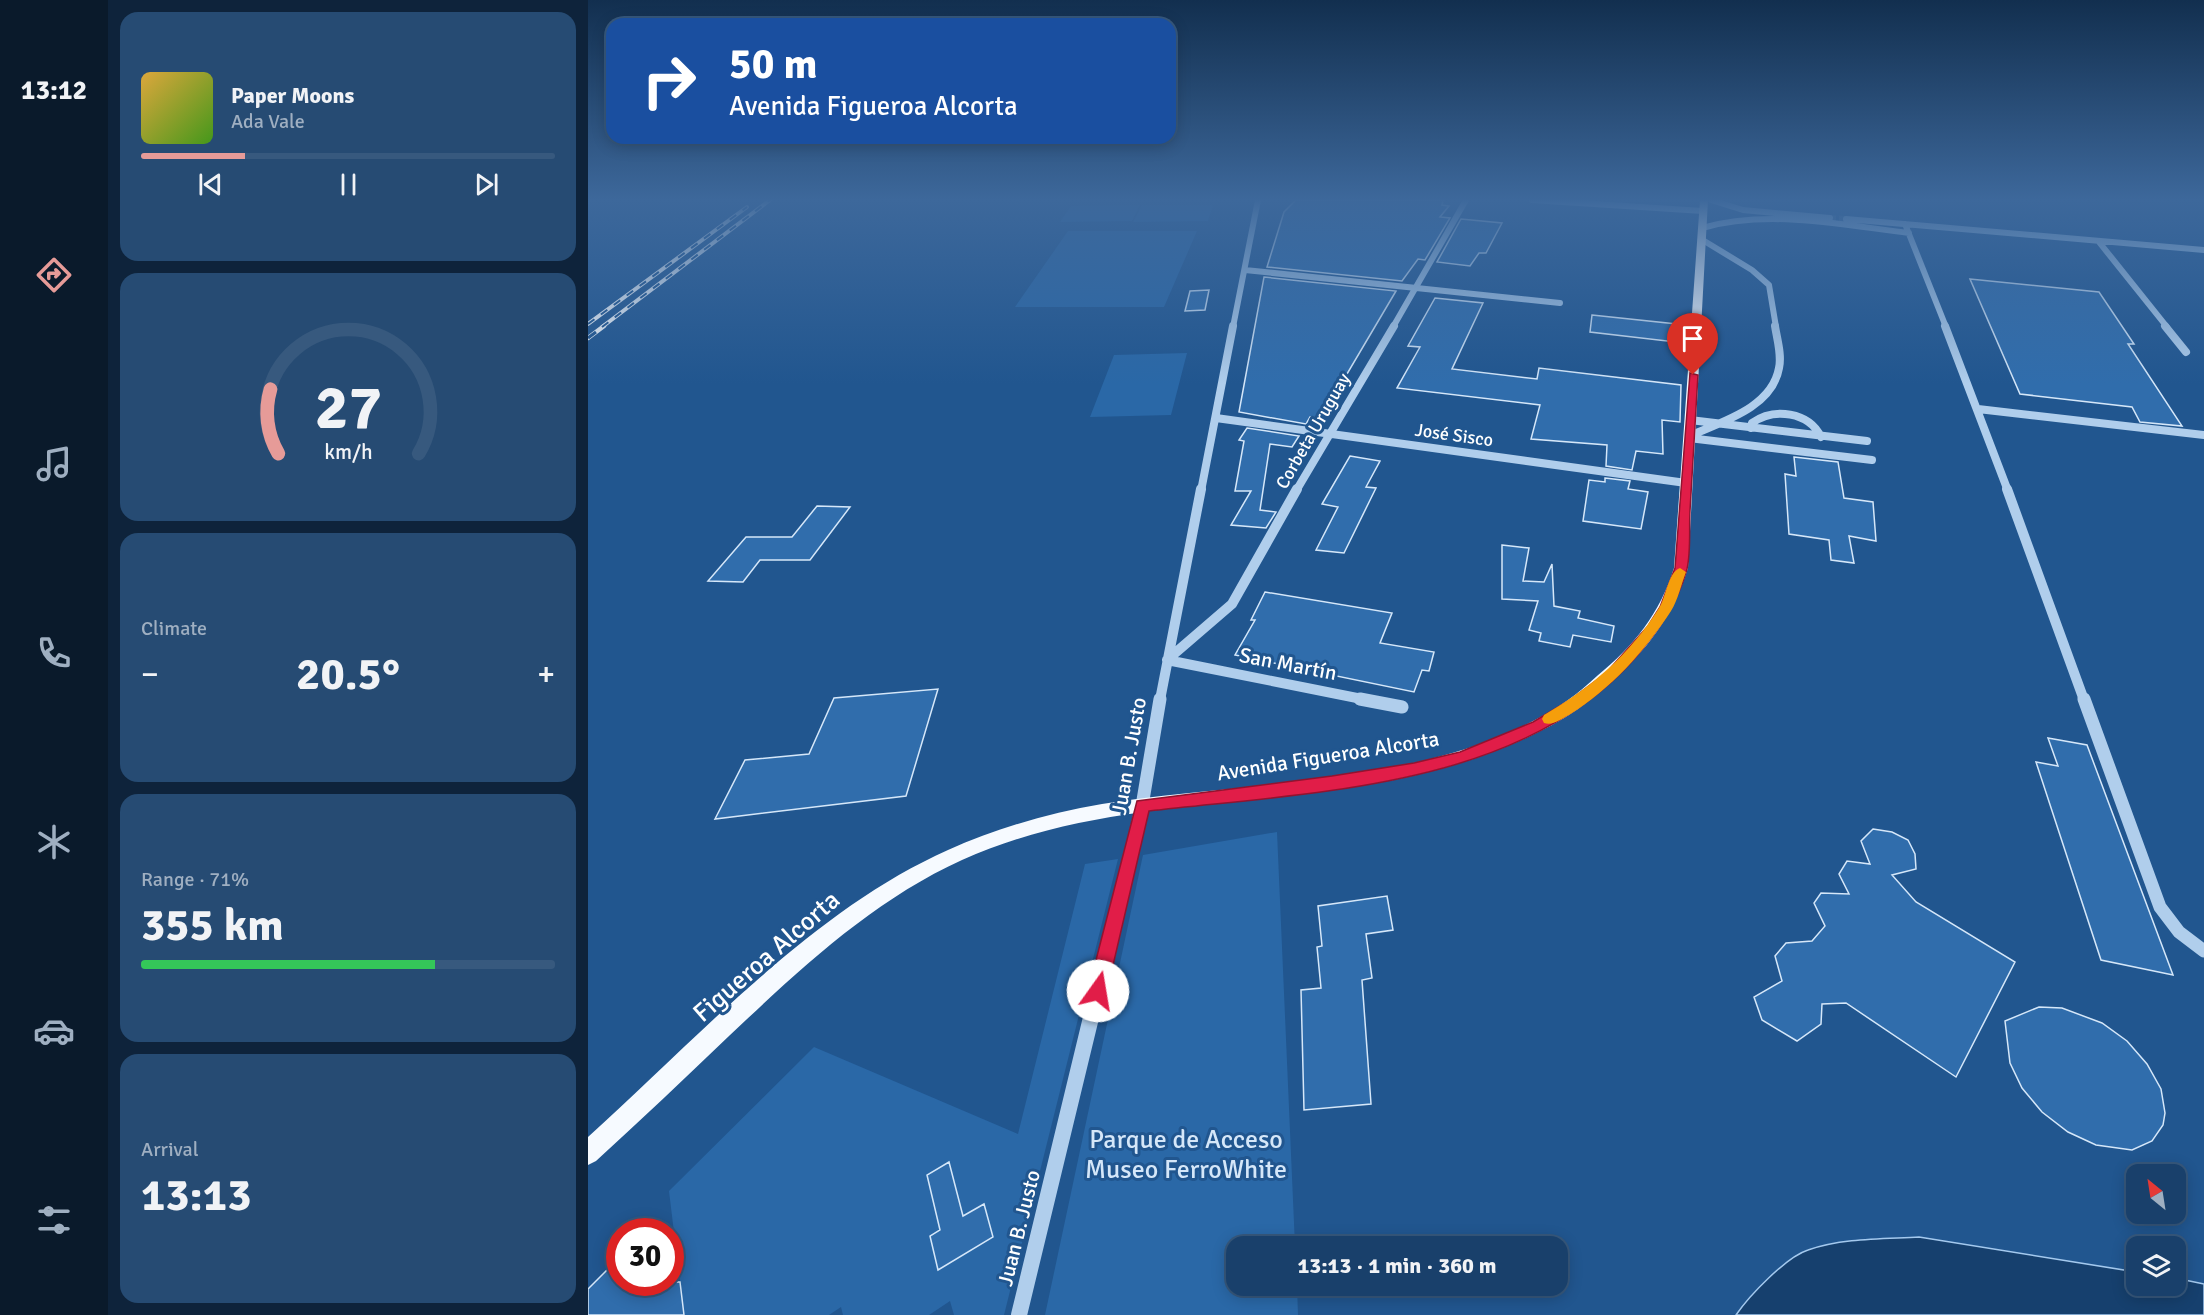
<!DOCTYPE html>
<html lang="en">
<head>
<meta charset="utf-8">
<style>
	:root { --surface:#19406b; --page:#264b73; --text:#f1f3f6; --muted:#9fafc1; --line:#37597e; --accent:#e69b98 }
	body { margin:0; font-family:Signika,sans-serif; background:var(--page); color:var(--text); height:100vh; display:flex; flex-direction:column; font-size:22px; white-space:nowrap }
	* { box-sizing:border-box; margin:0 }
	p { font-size:20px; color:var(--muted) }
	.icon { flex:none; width:33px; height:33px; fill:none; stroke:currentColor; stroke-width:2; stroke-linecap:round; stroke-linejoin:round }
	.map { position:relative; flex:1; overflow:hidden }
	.panel { display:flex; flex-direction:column; gap:12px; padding:12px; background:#0e233b; width:480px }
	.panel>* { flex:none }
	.guide { position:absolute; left:18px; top:18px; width:570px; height:126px; border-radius:18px; box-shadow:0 3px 15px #0003,0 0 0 2px var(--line); background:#1a4fa0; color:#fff; overflow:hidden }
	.needle { width:39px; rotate:330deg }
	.buttons { position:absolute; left:1538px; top:1164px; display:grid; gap:12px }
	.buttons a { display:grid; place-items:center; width:60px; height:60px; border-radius:12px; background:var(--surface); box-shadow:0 3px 15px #0003,0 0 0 2px var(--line); font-size:30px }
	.speed { position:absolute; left:18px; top:1218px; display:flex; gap:12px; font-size:30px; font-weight:700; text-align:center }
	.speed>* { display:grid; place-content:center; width:78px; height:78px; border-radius:50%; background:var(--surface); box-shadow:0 3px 15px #0003,0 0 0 2px var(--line); line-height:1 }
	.speed .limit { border:9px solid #d22; background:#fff; color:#111 }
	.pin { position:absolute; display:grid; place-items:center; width:51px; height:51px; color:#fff; margin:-62px -26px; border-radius:50% 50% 50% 0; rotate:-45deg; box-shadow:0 0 6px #0007 }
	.pin .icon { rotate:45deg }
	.me { position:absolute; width:66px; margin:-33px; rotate:13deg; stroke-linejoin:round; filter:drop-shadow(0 0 4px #0008) }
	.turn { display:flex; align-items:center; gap:21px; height:126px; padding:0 24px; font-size:27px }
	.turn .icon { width:78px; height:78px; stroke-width:2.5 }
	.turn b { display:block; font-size:42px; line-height:51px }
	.big { font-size:45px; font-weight:700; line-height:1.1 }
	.panel .widget { flex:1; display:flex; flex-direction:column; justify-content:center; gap:9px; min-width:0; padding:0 21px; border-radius:18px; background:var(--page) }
	.panel .dial { align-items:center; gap:0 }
	.dial svg { height:156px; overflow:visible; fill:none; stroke:var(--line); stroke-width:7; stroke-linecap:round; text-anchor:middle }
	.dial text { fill:var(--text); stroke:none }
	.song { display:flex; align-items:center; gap:18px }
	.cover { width:72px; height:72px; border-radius:9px; background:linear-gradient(135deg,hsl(40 70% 55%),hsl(100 70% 35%)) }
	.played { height:6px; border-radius:3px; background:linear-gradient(90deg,var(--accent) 25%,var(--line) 25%) }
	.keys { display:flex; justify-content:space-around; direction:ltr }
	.heat { display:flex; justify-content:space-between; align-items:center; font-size:33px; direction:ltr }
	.charge { height:9px; border-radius:4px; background:linear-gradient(90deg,#34c759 71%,var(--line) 0) }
	.trip { position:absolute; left:638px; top:1236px; width:342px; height:60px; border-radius:18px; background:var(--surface); box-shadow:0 3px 15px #0003,0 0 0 2px var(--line); font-weight:700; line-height:60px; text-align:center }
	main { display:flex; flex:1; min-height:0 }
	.tabs { display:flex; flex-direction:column; width:108px; justify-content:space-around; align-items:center; background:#0a1a2b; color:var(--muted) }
	.tabs .icon { width:42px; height:42px }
	.tabs .active { color:var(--accent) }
	.tabs b { font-size:27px; color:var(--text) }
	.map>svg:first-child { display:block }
	.green { fill:#2a68a7 }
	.water { fill:#16406e; stroke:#a4c9ee; stroke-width:1.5 }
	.building { fill:#306dac; stroke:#d5e7f9; stroke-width:1.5 }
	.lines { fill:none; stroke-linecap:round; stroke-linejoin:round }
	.minor-tunnel { stroke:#426fa0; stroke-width:6; stroke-dasharray:6 3; stroke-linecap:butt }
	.minor-far4 { stroke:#b0ceec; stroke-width:6 }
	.minor-far3 { stroke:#b0ceec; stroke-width:8 }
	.minor-far2 { stroke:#b0ceec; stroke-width:10 }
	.minor-far1 { stroke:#b0ceec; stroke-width:13 }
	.minor { stroke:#b0ceec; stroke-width:16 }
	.major { fill:#f6faff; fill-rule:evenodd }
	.rail-far1-casing { stroke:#fff; stroke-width:4 }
	.rail-casing { stroke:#fff; stroke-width:4.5 }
	.rail-far1 { stroke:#21568f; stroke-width:2; stroke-dasharray:8; stroke-linecap:butt }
	.rail { stroke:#21568f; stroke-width:3; stroke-dasharray:10; stroke-linecap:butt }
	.route { fill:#e11d48; stroke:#92132f; stroke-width:1.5 }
	.slow { fill:#f59e0b }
	.labels { text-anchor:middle; stroke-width:6; stroke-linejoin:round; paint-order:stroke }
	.far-street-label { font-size:18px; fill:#fff; stroke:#21568f }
	.street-label { font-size:21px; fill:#fff; stroke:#21568f }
	.near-street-label { font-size:26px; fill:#fff; stroke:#21568f }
	.near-park-label { font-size:26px; fill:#d5e7f9; stroke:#21568f }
</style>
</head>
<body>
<main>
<nav class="tabs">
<b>13:12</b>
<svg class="icon active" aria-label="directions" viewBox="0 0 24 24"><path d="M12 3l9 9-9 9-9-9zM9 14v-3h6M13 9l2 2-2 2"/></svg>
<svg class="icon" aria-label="music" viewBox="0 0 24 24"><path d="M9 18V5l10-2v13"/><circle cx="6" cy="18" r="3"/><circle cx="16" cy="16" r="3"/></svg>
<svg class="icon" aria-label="phone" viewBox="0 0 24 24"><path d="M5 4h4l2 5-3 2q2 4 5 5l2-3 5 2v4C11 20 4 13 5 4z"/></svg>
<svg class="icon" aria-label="climate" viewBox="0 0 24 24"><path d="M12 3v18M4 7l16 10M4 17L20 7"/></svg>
<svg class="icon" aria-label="car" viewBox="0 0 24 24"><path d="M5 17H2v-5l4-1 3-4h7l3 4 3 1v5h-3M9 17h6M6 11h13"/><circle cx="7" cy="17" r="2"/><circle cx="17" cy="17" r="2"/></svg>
<svg class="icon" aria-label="filters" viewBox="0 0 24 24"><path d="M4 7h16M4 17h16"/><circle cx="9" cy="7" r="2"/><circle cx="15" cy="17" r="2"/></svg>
</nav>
<section class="panel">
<div class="widget">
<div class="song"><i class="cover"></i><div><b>Paper Moons</b><p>Ada Vale</p></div></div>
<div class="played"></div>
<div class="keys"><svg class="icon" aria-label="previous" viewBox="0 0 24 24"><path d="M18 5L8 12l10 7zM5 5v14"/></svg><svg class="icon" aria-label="pause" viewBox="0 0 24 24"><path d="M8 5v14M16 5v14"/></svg><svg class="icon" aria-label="next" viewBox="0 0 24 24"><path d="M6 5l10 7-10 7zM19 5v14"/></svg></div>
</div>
<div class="widget dial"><svg viewBox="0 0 100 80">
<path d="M14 69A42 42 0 1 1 86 69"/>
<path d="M14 69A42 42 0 0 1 10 36" stroke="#e69b98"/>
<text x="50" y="56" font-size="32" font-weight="700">27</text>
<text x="50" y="72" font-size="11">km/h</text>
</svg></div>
<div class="widget"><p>Climate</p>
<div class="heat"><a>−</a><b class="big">20.5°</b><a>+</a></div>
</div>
<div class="widget"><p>Range · 71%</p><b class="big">355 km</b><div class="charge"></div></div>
<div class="widget"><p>Arrival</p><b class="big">13:13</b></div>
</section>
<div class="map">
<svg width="1616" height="1315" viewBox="0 0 1616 1315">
	<rect width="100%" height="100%" fill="#21568f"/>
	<path class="green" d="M 552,205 L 544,221 L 472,222 L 483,206 Z
		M 554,205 L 625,205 L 620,221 L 545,222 Z
		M 480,231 L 609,231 L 576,307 L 427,307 Z
		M 599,353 L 583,415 L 502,417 L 526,355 Z
		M 689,832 L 707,1246 L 648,1246 L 648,1286 L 709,1286 L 710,1315 L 457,1315 L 555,855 Z
		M 530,859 L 416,1315 L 366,1315 L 362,1301 L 341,1315 L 255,1315 L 253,1307 L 241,1315 L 96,1315 L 81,1191 L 226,1047 L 430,1134 L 497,864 Z"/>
	<path class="water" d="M 1331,1237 L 1548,1272 L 1548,1286 L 1587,1286 L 1587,1278 L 1616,1284 L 1616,1315 L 1148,1315 C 1161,1296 1198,1257 1220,1250 C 1254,1238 1294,1239 1331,1237 Z"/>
	<path class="building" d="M 708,200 L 855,200 L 854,205 L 861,206 L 852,217 L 862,218 L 837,260 L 830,259 L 814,281 L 679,267 L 696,212 Z
		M 873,219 L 914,223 L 898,253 L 891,253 L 882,266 L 849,262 Z
		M 676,277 L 808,291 L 733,418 L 722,417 L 718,424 L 651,412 Z
		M 1382,279 L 1511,292 L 1546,344 L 1540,344 L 1594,426 L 1552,422 L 1544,407 L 1432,394 Z
		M 621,290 L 617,310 L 597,311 L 602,291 Z
		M 847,298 L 895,303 L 864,369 L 949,379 L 951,368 L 1093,385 L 1092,422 L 1074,420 L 1075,454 L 1048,451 L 1044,470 L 1018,466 L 1019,445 L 943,439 L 952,405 L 809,388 L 832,347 L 820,346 Z
		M 1004,315 L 1098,325 L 1096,343 L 1002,332 Z
		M 659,428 L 711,436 L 704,447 L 682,444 L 672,510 L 688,512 L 678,528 L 643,525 L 663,491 L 647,491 L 656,441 L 651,440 Z
		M 762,456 L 792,461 L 778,487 L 788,488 L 756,553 L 728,550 L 750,507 L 734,504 Z
		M 1206,457 L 1250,462 L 1256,498 L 1285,502 L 1288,541 L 1261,536 L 1266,563 L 1243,560 L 1241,540 L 1201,534 L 1197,474 L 1208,476 Z
		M 1017,478 L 1042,481 L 1040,489 L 1060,492 L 1053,529 L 995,521 L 1001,480 L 1017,482 Z
		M 229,506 L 262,507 L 222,560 L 172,560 L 155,582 L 120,581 L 158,537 L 204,537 Z
		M 914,545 L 941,548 L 935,581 L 956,582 L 964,564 L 966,606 L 992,611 L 990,618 L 1026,626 L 1023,642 L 985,635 L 982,647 L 951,641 L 953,633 L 941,630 L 950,601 L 914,599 Z
		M 677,592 L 804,613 L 792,643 L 846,652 L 841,671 L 834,670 L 826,692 L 647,655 L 667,620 L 663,620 Z
		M 350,689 L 318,796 L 127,819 L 157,760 L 221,754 L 246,698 Z
		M 1460,738 L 1499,745 L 1585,975 L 1513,960 L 1448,762 L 1470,766 Z
		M 1285,829 L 1304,832 L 1320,840 L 1327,854 L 1328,869 L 1304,875 L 1328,902 L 1427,962 L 1368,1077 L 1258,1003 L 1234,1004 L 1233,1024 L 1209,1041 L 1174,1020 L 1166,997 L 1194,981 L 1187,956 L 1198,943 L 1224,941 L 1237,926 L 1226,903 L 1233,893 L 1261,894 L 1251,874 L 1259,861 L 1282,864 L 1273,841 Z
		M 799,896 L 805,930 L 778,934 L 784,978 L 774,980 L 783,1104 L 716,1110 L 713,990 L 733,988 L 729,947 L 734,946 L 730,906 Z
		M 1451,1007 L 1474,1008 L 1514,1023 L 1539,1041 L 1559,1064 L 1573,1089 L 1577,1113 L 1575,1125 L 1564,1141 L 1544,1150 L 1508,1145 L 1480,1132 L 1454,1112 L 1434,1088 L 1422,1063 L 1417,1021 Z
		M 361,1162 L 375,1216 L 396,1204 L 405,1237 L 350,1270 L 342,1236 L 352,1230 L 339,1175 Z
		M 32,1257 L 32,1282 L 92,1282 L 96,1315 L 0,1315 L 0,1289 Z"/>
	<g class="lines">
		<path class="minor-tunnel" d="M 1242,218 L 1258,219"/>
		<path class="minor-far4" d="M 944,200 L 1115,211
			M 1123,200 L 1155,210 L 1242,218
			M 1258,219 L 1616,250
			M 1317,224 L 1358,327
			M 1114,228 C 1180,209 1254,225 1321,233
			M 1113,239 L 1164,270 L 1181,285 L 1188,327
			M 1511,242 L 1579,327
			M 657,270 L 972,303
			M 645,327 L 670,200
			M 805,327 L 878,200"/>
		<path class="minor-far3" d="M 1357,326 L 1420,491
			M 1577,326 L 1598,352
			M 1390,409 L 1616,435
			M 628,418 L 1098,483
			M 1102,420 L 1279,441
			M 1163,428 L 1164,423 C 1186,407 1221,412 1233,437
			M 1101,436 C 1133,422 1184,408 1191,368 C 1194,355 1189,339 1187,326
			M 1101,438 L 1284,460
			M 613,491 L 645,326
			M 708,491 L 806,326"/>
		<path class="minor-far2" d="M 1419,489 L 1496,700
			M 579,660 L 644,604 L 709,489
			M 579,660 L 779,700
			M 572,700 L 613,489"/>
		<path class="minor-far1" d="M 772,699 L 814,707
			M 1496,699 L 1572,907 L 1591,932 L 1616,951
			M 514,969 L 554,806 L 572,699"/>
		<path class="minor" d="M 431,1315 L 515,968"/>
		<path class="major" d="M 1112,200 L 1120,200 L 1100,568 C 1085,616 1058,652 1020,684 C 1010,692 1000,702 990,709 C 961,729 929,743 896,755 C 728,816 539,786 374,860 C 284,901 212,969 141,1036 C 97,1078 53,1120 8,1161 L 0,1165 L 0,1137 C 110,1038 223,911 360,850 C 409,828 461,813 514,804 C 661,780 853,788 980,700 C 990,693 1000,684 1009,676 C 1046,646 1072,613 1086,568 Z"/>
		<g class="rail-far1-casing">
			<path id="rail-far1" d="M 0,324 L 159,207
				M 14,327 L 182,200"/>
		</g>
		<g class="rail-casing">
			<path id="rail" d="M 0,338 L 16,326"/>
		</g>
		<use href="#rail-far1" class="rail-far1"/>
		<use href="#rail" class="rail"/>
	</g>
	<linearGradient id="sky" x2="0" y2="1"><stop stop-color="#122f4f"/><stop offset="0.52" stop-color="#3d689b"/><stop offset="1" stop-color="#3d689b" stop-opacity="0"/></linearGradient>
	<rect width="1616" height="384" fill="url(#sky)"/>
	<path class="route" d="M 1102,373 L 1110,375 C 1107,420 1105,465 1102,511 C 1101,529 1103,552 1099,569 C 1089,605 1070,631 1047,658 C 932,789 722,792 561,811 L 519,991 L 516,997 L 510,1000 L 503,997 L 500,991 L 549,801 L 744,776 L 826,763 L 872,752 L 945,722 L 982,700 L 1018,673 L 1060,626 L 1072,607 L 1087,568 Z"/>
	<path class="slow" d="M 1092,568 L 1098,572 C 1093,585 1090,600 1083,611 C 1056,652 1023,689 981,715 C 973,719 965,726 956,723 L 954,719 L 956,715 C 1003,688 1042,654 1071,608 C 1078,598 1080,572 1092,568 Z"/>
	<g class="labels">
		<g class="far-street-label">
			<text transform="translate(725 431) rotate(-60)" y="6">Corbeta Uruguay</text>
			<text transform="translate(866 435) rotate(8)" y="6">José Sisco</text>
		</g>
		<g class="street-label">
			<text transform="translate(700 664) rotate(11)" y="7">San Martín</text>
			<text transform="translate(541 756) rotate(-80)" y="7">Juan B. Justo</text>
			<text transform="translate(740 756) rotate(-9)" y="7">Avenida Figueroa Alcorta</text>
			<text transform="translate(431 1228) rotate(-76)" y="7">Juan B. Justo</text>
		</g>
		<g class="near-street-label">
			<text transform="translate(178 956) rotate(-41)" y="9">Figueroa Alcorta</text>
		</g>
		<g class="near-park-label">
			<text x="598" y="1148">Parque de Acceso<tspan x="598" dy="30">Museo FerroWhite</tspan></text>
		</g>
	</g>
</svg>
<div class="buttons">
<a><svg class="needle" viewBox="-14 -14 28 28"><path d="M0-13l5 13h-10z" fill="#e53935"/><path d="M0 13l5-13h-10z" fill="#9fafc1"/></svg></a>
<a><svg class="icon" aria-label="layers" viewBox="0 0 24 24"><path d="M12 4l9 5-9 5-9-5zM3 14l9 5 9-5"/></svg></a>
</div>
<div class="speed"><div class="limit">30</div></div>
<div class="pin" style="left:1105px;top:375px;background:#d93025"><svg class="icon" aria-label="arrive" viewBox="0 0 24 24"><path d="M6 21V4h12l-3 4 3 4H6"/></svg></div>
<svg class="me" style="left:510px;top:991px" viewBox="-20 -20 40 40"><circle r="19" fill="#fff"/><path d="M0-13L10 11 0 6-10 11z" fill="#e11d48"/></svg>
<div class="trip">13:13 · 1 min · 360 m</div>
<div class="guide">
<div class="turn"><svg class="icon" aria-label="right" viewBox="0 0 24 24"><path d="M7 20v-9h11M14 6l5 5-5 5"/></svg><div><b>50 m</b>Avenida Figueroa Alcorta</div></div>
</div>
</div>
</main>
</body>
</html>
